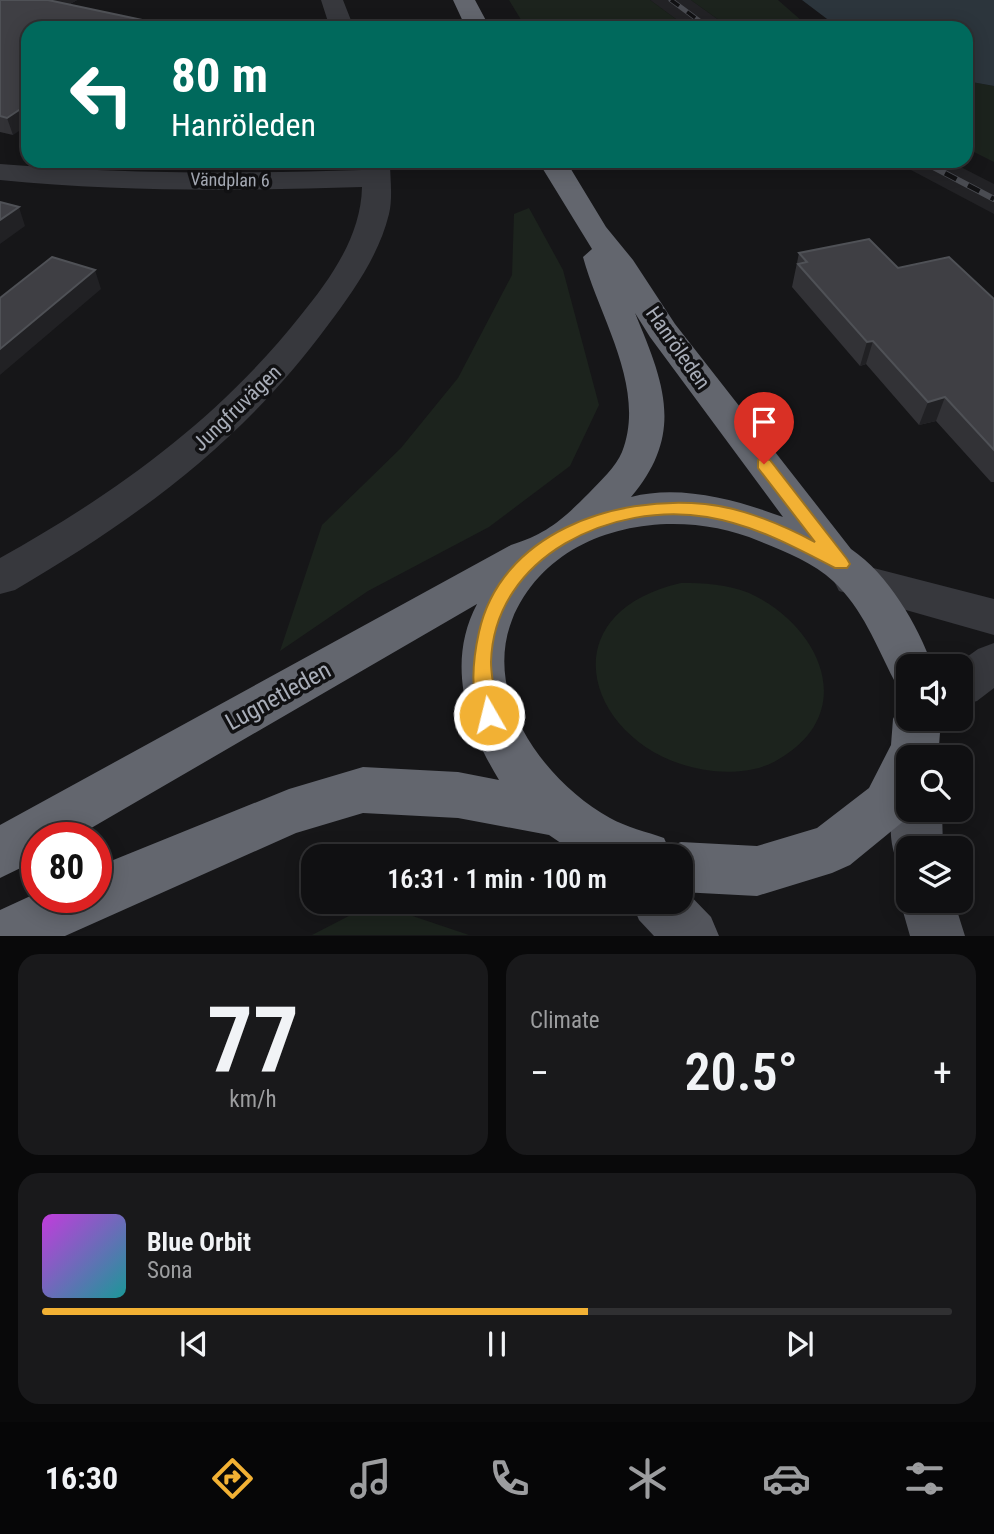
<!DOCTYPE html>
<html lang="en">
<head>
<meta charset="utf-8">
<style>
	:root { --surface:#101012; --page:#19191b; --text:#f1f3f6; --muted:#9c9d9f; --line:#303032; --accent:#f2b134 }
	body { margin:0; font-family:"Roboto Condensed",sans-serif; background:var(--page); color:var(--text); height:100vh; display:flex; flex-direction:column; font-size:26px; white-space:nowrap }
	* { box-sizing:border-box; margin:0 }
	p { font-size:23px; color:var(--muted) }
	.icon { flex:none; width:38px; height:38px; fill:none; stroke:currentColor; stroke-width:2; stroke-linecap:round; stroke-linejoin:round }
	.map { position:relative; height:936px; overflow:hidden }
	.panel { display:flex; flex-direction:column; gap:18px; padding:18px; background:#09090a; flex:1 }
	.panel>* { flex:none }
	.hud { position:absolute; left:21px; top:21px; width:952px; height:147px; border-radius:21px; box-shadow:0 4px 18px #0003,0 0 0 2px var(--line); background:#00695c; color:#fff; overflow:hidden }
	.tools { position:absolute; left:896px; top:654px; display:grid; gap:14px }
	.tools a { display:grid; place-items:center; width:77px; height:77px; border-radius:14px; background:var(--surface); box-shadow:0 4px 18px #0003,0 0 0 2px var(--line); font-size:35px }
	.speed { position:absolute; left:21px; top:822px; display:flex; gap:14px; font-size:35px; font-weight:700; text-align:center }
	.speed>* { display:grid; place-content:center; width:91px; height:91px; border-radius:50%; background:var(--surface); box-shadow:0 4px 18px #0003,0 0 0 2px var(--line); line-height:1 }
	.speed .limit { border:10px solid #d22; background:#fff; color:#111 }
	.pin { position:absolute; display:grid; place-items:center; width:60px; height:60px; color:#fff; margin:-72px -30px; border-radius:50% 50% 50% 0; rotate:-45deg; box-shadow:0 0 7px #0007 }
	.pin .icon { rotate:45deg }
	.me { position:absolute; width:77px; margin:-38px; rotate:352deg; stroke-linejoin:round; filter:drop-shadow(0 0 5px #0008) }
	.turn { display:flex; align-items:center; gap:24px; height:147px; padding:0 35px; font-size:32px }
	.turn .icon { width:91px; height:91px; stroke-width:2.5 }
	.turn b { display:block; font-size:49px; line-height:60px }
	.big { font-size:52px; font-weight:600; line-height:1.1 }
	.panel .tile { flex:1; display:flex; flex-direction:column; justify-content:center; gap:10px; min-width:0; padding:0 24px; border-radius:21px; background:var(--page) }
	.panel .dial { align-items:center; gap:0 }
	.dial b { font-size:91px; line-height:1 }
	.song { display:flex; align-items:center; gap:21px }
	.cover { width:84px; height:84px; border-radius:10px; background:linear-gradient(135deg,hsl(290 70% 55%),hsl(180 70% 35%)) }
	.played { height:7px; border-radius:4px; background:linear-gradient(90deg,var(--accent) 60%,var(--line) 60%) }
	.keys { display:flex; justify-content:space-around; direction:ltr }
	.heat { display:flex; justify-content:space-between; align-items:center; font-size:38px; direction:ltr }
	.panel .tiles { flex:1; display:grid; gap:18px; grid-template-columns:1fr 1fr }
	.tile:last-child { grid-column:span 2 }
	.trip { position:absolute; left:301px; top:844px; width:392px; height:70px; border-radius:21px; background:var(--surface); box-shadow:0 4px 18px #0003,0 0 0 2px var(--line); font-weight:600; line-height:70px; text-align:center }
	.dock { display:flex; height:112px; justify-content:space-around; align-items:center; background:#060607; color:var(--muted) }
	.dock .icon { width:49px; height:49px }
	.dock .selected { color:var(--accent) }
	.dock b { font-size:32px; color:var(--text) }
	.map>svg:first-child { display:block }
	.built { fill:#222225 }
	.green { fill:#1c231d }
	.water { fill:#2c353c }
	.lines { fill:none; stroke-linecap:round; stroke-linejoin:round }
	.minor { fill:#37383d; fill-rule:evenodd }
	.major { fill:#53555c; fill-rule:evenodd }
	.highway { fill:#63666e; fill-rule:evenodd }
	.rail-far1-casing { stroke:#4a4c52; stroke-width:5 }
	.rail-casing { stroke:#4a4c52; stroke-width:6 }
	.rail-far1 { stroke:#111113; stroke-width:3.5; stroke-dasharray:10; stroke-linecap:butt }
	.rail { stroke:#111113; stroke-width:4.5; stroke-dasharray:13; stroke-linecap:butt }
	.wall { fill:#323236 }
	.shaded-wall { fill:#212124 }
	.building { fill:#3f3f44; stroke:#4f5156; stroke-width:2 }
	.route { fill:#f2b134; stroke:#9d7322; stroke-width:2 }
	.labels { text-anchor:middle; stroke-width:7; stroke-linejoin:round; paint-order:stroke }
	.far-street-label { font-size:18px; fill:#a8adb8; stroke:#111113 }
	.street-label { font-size:21px; fill:#a8adb8; stroke:#111113 }
	.near-street-label { font-size:24px; fill:#a8adb8; stroke:#111113 }
</style>
</head>
<body>
<div class="map">
<svg width="994" height="936" viewBox="0 0 994 936">
	<rect width="100%" height="100%" fill="#161618"/>
	<path class="built" d="M 650,0 L 691,0 L 730,28 L 688,28 Z
		M 894,161 L 949,161 L 994,184 L 994,214 Z"/>
	<path class="green" d="M 509,0 L 650,0 L 688,28 L 526,28 Z
		M 691,0 L 778,0 L 810,28 L 730,28 Z
		M 966,81 L 994,86 L 994,162 L 966,148 Z
		M 529,208 L 563,270 L 599,405 L 570,466 L 489,527 L 368,591 L 280,651 L 322,525 L 401,448 L 458,378 L 512,275 L 514,214 Z
		M 681,583 C 704,583 727,584 749,593 C 820,625 860,712 779,759 C 760,771 735,773 713,771 C 593,758 538,616 681,583 Z
		M 374,903 L 469,935 L 312,935 Z"/>
	<path class="water" d="M 802,0 L 994,0 L 994,86 L 966,81 L 966,28 L 839,28 Z"/>
	<g class="lines">
		<path class="minor" d="M 321,0 L 343,0 L 354,28 L 330,28 Z
			M 362,161 L 390,161 C 390,178 393,197 389,214 C 379,255 353,292 328,325 C 242,442 139,517 15,590 L 0,594 L 0,558 C 115,494 219,419 301,315 C 331,278 361,236 362,187 C 242,191 120,192 0,180 L 0,164 C 120,174 242,174 362,170 Z
			M 854,563 L 994,599 L 994,635 L 839,591 L 833,579 L 839,567 Z
			M 994,643 L 994,688 L 977,701 L 961,706 L 961,667 L 953,667 L 978,649 Z"/>
		<path class="major" d="M 908,790 L 908,810 L 942,810 L 943,849 L 908,849 L 908,870 L 899,866 C 888,842 888,817 899,794 Z
			M 908,882 L 908,901 L 954,901 L 965,936 L 910,936 L 900,901 Z
			M 681,886 L 711,917 L 719,936 L 654,936 L 639,920 L 631,901 L 681,901 Z"/>
		<path class="highway" d="M 453,0 L 475,0 L 490,28 L 466,28 Z
			M 538,161 L 566,161 L 606,227 L 633,260 L 675,324 L 851,549 C 889,575 917,624 933,667 L 908,667 L 908,685 L 894,680 C 876,645 863,609 833,581 C 814,563 784,551 759,541 C 674,505 551,524 512,620 C 482,697 545,782 610,818 C 626,827 647,832 664,838 L 668,847 L 681,842 L 757,846 L 817,828 L 869,788 L 891,745 L 893,719 L 900,705 L 908,702 L 908,719 L 941,719 L 939,746 L 934,758 L 908,758 L 909,810 L 905,820 L 850,865 L 832,873 L 757,896 L 681,892 L 681,856 L 580,856 L 549,835 L 458,818 L 363,813 L 296,833 L 65,936 L 0,936 L 0,910 L 37,893 L 37,898 L 96,898 L 96,867 L 289,789 L 363,767 L 458,772 L 499,780 C 466,726 446,663 477,604 L 74,838 L 37,838 L 37,860 L 0,878 L 0,825 L 511,545 C 547,534 563,519 589,493 C 600,481 616,467 622,452 C 647,388 599,317 583,257 L 592,249 ZM 635,313 L 650,337 L 783,517 C 737,500 680,484 631,497 C 685,433 664,383 635,313 Z"/>
		<g class="rail-far1-casing">
			<path id="rail-far1" d="M 671,0 L 709,28
				M 922,161 L 925,163"/>
		</g>
		<g class="rail-casing">
			<path id="rail" d="M 922,161 L 994,199"/>
		</g>
		<use href="#rail-far1" class="rail-far1"/>
		<use href="#rail" class="rail"/>
	</g>
	<path class="wall" d="M 0,0 L 77,0 L 28,28 L 13,135 L 0,132 Z
		M 799,253 L 898,268 L 994,299 L 994,482 L 991,482 L 936,421 L 919,425 L 866,364 L 860,366 L 792,287 Z"/>
	<path class="shaded-wall" d="M 45,0 L 77,0 L 50,15 Z
		M 28,104 L 28,125 L 13,135 L 7,118 Z
		M 19,207 L 25,226 L 0,244 L 0,220 Z
		M 95,270 L 101,289 L 0,375 L 0,349 Z
		M 873,341 L 866,364 L 860,366 L 867,342 Z
		M 945,397 L 936,421 L 919,425 L 928,402 Z"/>
	<path class="building" d="M 0,0 L 48,0 L 180,28 L 28,28 L 28,104 L 7,118 L 0,116 Z
		M 0,202 L 19,207 L 0,220 Z
		M 869,239 L 898,268 L 949,257 L 994,299 L 994,450 L 945,397 L 928,402 L 873,341 L 867,342 L 798,264 L 807,262 L 799,253 Z
		M 52,257 L 95,270 L 0,349 L 0,298 Z"/>
	<path class="route" d="M 764,458 L 770,460 L 847,559 L 850,564 L 847,568 L 835,568 C 793,546 754,525 707,517 C 614,501 494,555 491,662 C 491,679 496,698 499,715 L 496,721 L 489,723 L 482,721 C 469,694 473,659 479,632 C 501,533 614,495 705,504 C 744,508 781,524 815,542 L 758,468 L 758,460 Z"/>
	<g class="labels">
		<g class="far-street-label">
			<text transform="translate(230 180) rotate(1)" y="6">Vändplan 6</text>
		</g>
		<g class="street-label">
			<text transform="translate(678 348) rotate(55)" y="7">Hanröleden</text>
			<text transform="translate(237 408) rotate(-44)" y="7">Jungfruvägen</text>
		</g>
		<g class="near-street-label">
			<text transform="translate(278 696) rotate(-29)" y="8">Lugnetleden</text>
		</g>
	</g>
</svg>
<div class="tools">
<a><svg class="icon" aria-label="sound" viewBox="0 0 24 24"><path d="M4 9h4l5-4v14l-5-4H4zM17 9q2 3 0 6"/></svg></a>
<a><svg class="icon" aria-label="search" viewBox="0 0 24 24"><circle cx="10" cy="10" r="6"/><path d="M15 15l6 6"/></svg></a>
<a><svg class="icon" aria-label="layers" viewBox="0 0 24 24"><path d="M12 4l9 5-9 5-9-5zM3 14l9 5 9-5"/></svg></a>
</div>
<div class="speed"><div class="limit">80</div></div>
<div class="pin" style="left:764px;top:464px;background:#d93025"><svg class="icon" aria-label="arrive" viewBox="0 0 24 24"><path d="M6 21V4h12l-3 4 3 4H6"/></svg></div>
<svg class="me" style="left:489px;top:715px" viewBox="-20 -20 40 40"><circle r="17" fill="#f2b134" stroke="#fff" stroke-width="3"/><path d="M0-11L8 9 0 5-8 9z" fill="#fff"/></svg>
<div class="trip">16:31 · 1 min · 100 m</div>
<div class="hud">
<div class="turn"><svg class="icon" aria-label="left" viewBox="0 0 24 24"><path d="M17 20v-9H6M10 6l-5 5 5 5"/></svg><div><b>80 m</b>Hanröleden</div></div>
</div>
</div>
<section class="panel">
<div class="tiles">
<div class="tile dial"><b>77</b><p>km/h</p></div>
<div class="tile"><p>Climate</p>
<div class="heat"><a>−</a><b class="big">20.5°</b><a>+</a></div>
</div>
<div class="tile">
<div class="song"><i class="cover"></i><div><b>Blue Orbit</b><p>Sona</p></div></div>
<div class="played"></div>
<div class="keys"><svg class="icon" aria-label="previous" viewBox="0 0 24 24"><path d="M18 5L8 12l10 7zM5 5v14"/></svg><svg class="icon" aria-label="pause" viewBox="0 0 24 24"><path d="M8 5v14M16 5v14"/></svg><svg class="icon" aria-label="next" viewBox="0 0 24 24"><path d="M6 5l10 7-10 7zM19 5v14"/></svg></div>
</div>
</div>
</section>
<nav class="dock">
<b>16:30</b>
<svg class="icon selected" aria-label="directions" viewBox="0 0 24 24"><path d="M12 3l9 9-9 9-9-9zM9 14v-3h6M13 9l2 2-2 2"/></svg>
<svg class="icon" aria-label="music" viewBox="0 0 24 24"><path d="M9 18V5l10-2v13"/><circle cx="6" cy="18" r="3"/><circle cx="16" cy="16" r="3"/></svg>
<svg class="icon" aria-label="phone" viewBox="0 0 24 24"><path d="M5 4h4l2 5-3 2q2 4 5 5l2-3 5 2v4C11 20 4 13 5 4z"/></svg>
<svg class="icon" aria-label="climate" viewBox="0 0 24 24"><path d="M12 3v18M4 7l16 10M4 17L20 7"/></svg>
<svg class="icon" aria-label="car" viewBox="0 0 24 24"><path d="M5 17H2v-5l4-1 3-4h7l3 4 3 1v5h-3M9 17h6M6 11h13"/><circle cx="7" cy="17" r="2"/><circle cx="17" cy="17" r="2"/></svg>
<svg class="icon" aria-label="filters" viewBox="0 0 24 24"><path d="M4 7h16M4 17h16"/><circle cx="9" cy="7" r="2"/><circle cx="15" cy="17" r="2"/></svg>
</nav>
</body>
</html>
